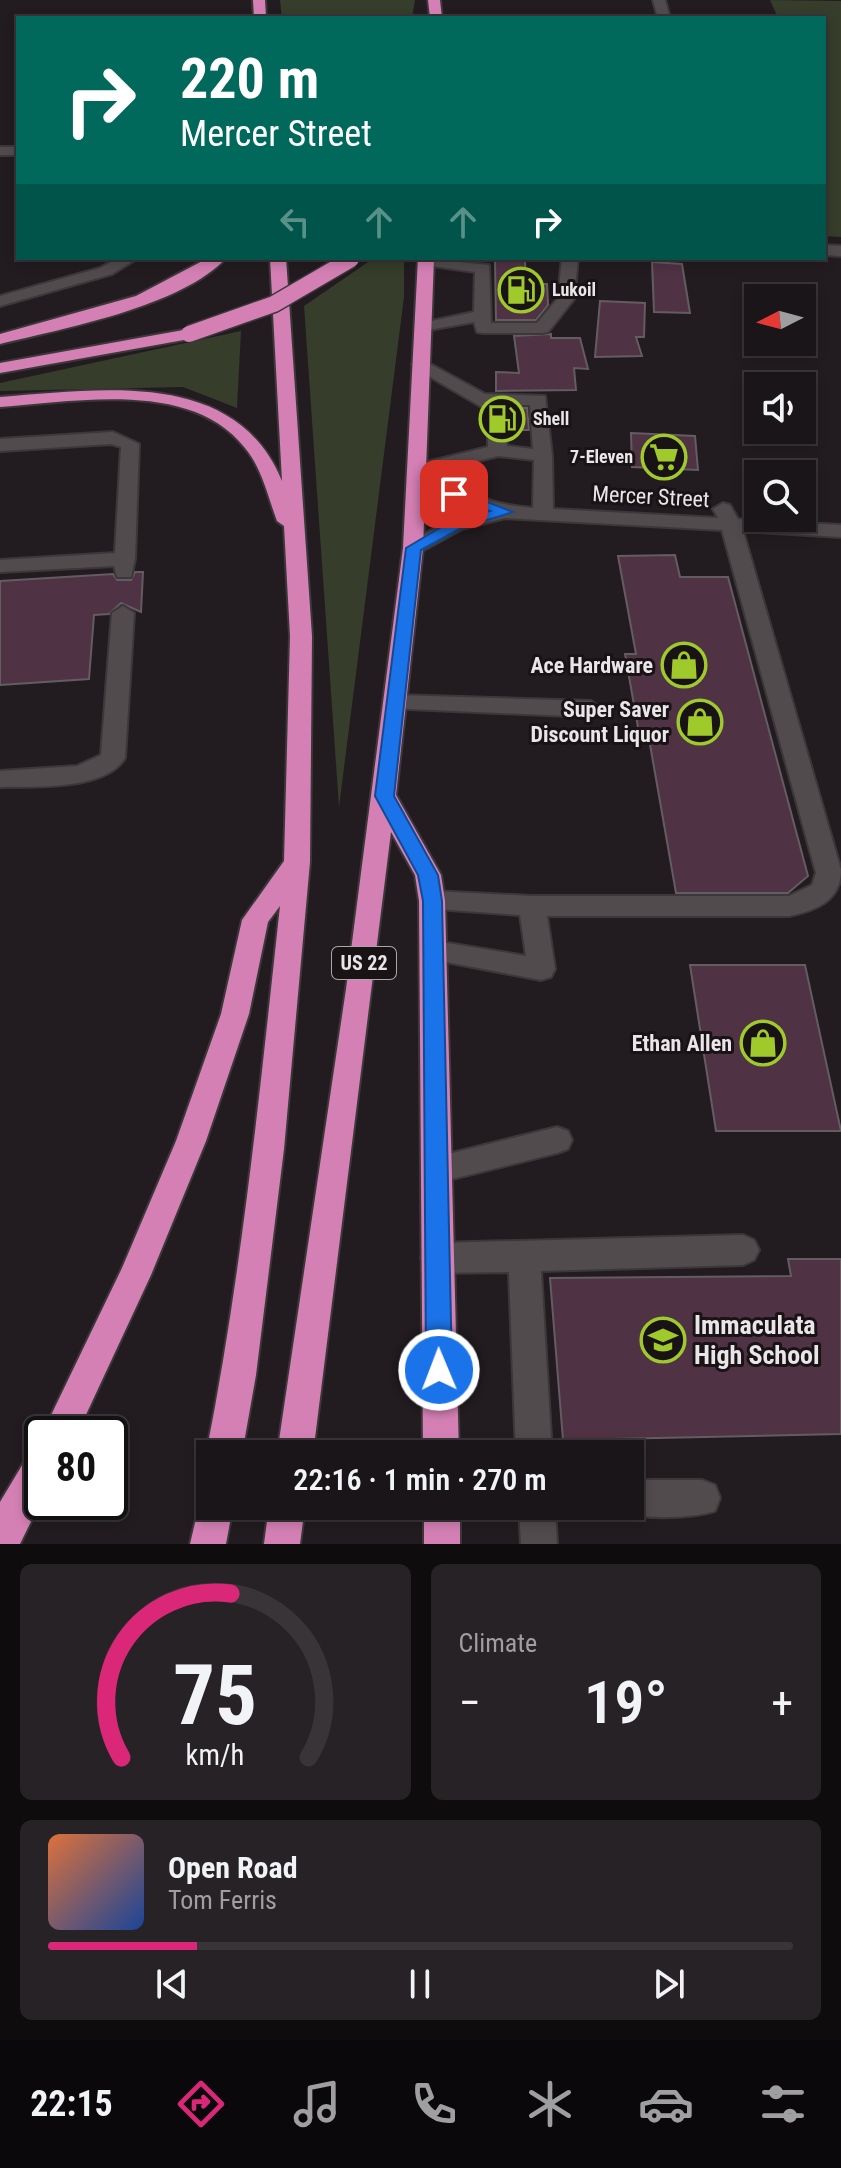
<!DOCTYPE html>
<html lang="en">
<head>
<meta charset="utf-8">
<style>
	:root { --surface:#1a1518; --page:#272225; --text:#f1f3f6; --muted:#9f9fa2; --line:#383437; --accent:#db2777 }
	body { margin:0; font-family:"Roboto Condensed",sans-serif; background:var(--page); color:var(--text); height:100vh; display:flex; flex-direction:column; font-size:30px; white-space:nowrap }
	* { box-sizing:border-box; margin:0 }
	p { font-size:26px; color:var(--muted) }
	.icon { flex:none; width:44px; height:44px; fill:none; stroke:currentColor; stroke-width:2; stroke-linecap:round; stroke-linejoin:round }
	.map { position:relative; height:1544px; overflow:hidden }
	.details { display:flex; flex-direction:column; gap:20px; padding:20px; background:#0e0c0d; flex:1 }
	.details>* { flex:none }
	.banner { position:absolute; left:16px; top:16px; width:810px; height:244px; border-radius:0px; box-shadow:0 4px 12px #0003,0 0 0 2px var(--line); background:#00695c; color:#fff; overflow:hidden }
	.needle { width:52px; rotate:264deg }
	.fabs { position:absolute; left:744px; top:284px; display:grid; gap:16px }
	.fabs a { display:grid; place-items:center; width:72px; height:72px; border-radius:0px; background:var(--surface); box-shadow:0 4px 12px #0003,0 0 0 2px var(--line); font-size:40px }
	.speed { position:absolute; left:24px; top:1416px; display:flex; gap:16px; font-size:40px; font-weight:700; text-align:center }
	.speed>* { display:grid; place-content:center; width:104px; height:104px; border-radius:50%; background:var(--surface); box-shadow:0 4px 12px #0003,0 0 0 2px var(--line); line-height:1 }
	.speed .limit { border:4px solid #111; border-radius:12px; background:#fff; color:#111 }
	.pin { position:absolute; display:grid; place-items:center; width:68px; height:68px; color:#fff; margin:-34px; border-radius:16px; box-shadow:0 4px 12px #0006 }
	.me { position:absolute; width:88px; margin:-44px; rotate:359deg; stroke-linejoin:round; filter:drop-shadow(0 0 6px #0008) }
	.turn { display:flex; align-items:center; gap:28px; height:168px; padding:0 32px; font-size:36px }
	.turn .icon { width:104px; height:104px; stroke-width:2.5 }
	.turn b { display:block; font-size:56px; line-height:68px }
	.lanes { display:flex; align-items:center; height:76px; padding:0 32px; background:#0003; justify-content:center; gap:40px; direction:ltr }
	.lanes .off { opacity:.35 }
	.big { font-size:60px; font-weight:600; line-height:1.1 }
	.details .tile { flex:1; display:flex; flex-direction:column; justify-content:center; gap:12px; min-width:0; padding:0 28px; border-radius:12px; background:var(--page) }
	.details .dial { align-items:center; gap:0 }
	.dial svg { height:208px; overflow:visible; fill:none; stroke:var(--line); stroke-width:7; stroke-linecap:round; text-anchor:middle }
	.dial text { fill:var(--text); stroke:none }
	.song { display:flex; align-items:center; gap:24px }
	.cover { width:96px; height:96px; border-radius:12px; background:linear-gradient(135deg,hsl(20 70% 55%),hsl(220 70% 35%)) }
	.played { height:8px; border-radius:4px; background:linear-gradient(90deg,var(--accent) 20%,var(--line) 20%) }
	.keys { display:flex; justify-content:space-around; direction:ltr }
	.heat { display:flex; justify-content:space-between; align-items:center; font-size:44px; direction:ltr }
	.details .tiles { flex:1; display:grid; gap:20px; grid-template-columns:1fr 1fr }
	.tile:last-child { grid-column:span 2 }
	.trip { position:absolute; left:196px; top:1440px; width:448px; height:80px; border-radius:0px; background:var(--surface); box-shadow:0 4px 12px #0003,0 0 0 2px var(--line); font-weight:600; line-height:80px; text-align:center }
	.menu { display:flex; height:128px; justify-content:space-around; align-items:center; background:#0a080a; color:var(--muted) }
	.menu .icon { width:56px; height:56px }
	.menu .current { color:var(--accent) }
	.menu b { font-size:36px; color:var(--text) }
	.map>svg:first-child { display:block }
	.green { fill:#363d2b }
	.building { fill:#4f3244; stroke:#635c60; stroke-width:2 }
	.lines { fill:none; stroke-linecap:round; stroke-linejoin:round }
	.minor-tunnel-far1 { stroke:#403a3e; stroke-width:16; stroke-dasharray:16 8; stroke-linecap:butt }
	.minor-tunnel { stroke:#403a3e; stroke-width:20; stroke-dasharray:20 10; stroke-linecap:butt }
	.minor-casing { stroke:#3c383a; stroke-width:4 }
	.highway-casing { stroke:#3c383a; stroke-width:4 }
	.minor { fill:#514b4e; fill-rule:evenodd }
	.highway { fill:#d580b5; fill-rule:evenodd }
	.highway-bridge-casing { stroke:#3c383a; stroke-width:19; stroke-linecap:butt }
	.highway-bridge { stroke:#d580b5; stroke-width:16 }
	.route { fill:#1a73e8; stroke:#114b97; stroke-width:2 }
	.labels { text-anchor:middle; stroke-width:6; stroke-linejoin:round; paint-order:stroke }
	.far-poi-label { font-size:18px; font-weight:bold; fill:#e9e5e8; stroke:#191316; text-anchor:start }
	.shield { fill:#191316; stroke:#aba6a9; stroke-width:2 }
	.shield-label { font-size:20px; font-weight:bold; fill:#e9e5e8 }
	.street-label { font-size:22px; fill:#e9e5e8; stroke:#191316 }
	.poi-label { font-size:22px; font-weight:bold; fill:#e9e5e8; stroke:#191316; text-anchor:end }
	.near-poi-label { font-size:26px; font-weight:bold; fill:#e9e5e8; stroke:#191316; text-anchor:start }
</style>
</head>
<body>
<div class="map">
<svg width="841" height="1544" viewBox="0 0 841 1544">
	<rect width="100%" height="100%" fill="#221c20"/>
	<path class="green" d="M 280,0 L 415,0 L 412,18 L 282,18 Z
		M 770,0 L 841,1 L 841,237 L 824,236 L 824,18 L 778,18 Z
		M 374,258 L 404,258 L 404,297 L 339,807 L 304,306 Z
		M 241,331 L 237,408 L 183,387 L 0,391 L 0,383 Z"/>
	<path class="building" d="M 495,260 L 525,260 L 526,284 L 547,284 L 548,305 L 536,320 L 496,320 Z
		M 652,262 L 682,264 L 690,313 L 654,312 Z
		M 600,301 L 645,303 L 644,337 L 636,337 L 642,356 L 595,357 Z
		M 551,334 L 551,338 L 580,338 L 588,369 L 574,368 L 576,390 L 496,391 L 496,372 L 519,373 L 514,336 Z
		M 503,408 L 527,408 L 529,430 L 509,430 L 497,422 L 497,413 Z
		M 631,433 L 695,436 L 698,470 L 632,467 Z
		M 675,555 L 680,577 L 728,577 L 808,876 L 788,893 L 676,893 L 648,733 L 639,733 L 625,654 L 636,654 L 618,556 Z
		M 135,572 L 143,572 L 141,612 L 121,603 L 109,614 L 94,615 L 89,679 L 0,685 L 0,581 L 113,574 L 117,580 L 131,580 Z
		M 690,965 L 805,965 L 841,1131 L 716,1131 Z
		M 788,1259 L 841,1259 L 841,1434 L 563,1440 L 550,1278 L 791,1276 Z"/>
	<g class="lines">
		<path class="minor-tunnel-far1" d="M 495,408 L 496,417"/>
		<path class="minor-tunnel" d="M 496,415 L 497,430"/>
		<g class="minor-casing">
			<path id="minor" d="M 653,0 L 665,0 L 670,18 L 658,18 Z
				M 0,147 L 18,147 L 18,155 L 0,155 Z
				M 824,245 L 841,246 L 841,256 L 824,255 Z
				M 118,258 L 138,258 L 112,274 L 0,306 L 0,296 L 100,268 Z
				M 420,258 L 489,265 L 491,323 L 537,323 L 558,298 L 562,258 L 578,258 L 574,299 L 548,332 L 542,333 L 483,333 L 477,332 L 474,322 L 417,332 L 417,324 L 474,312 L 475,272 L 426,265 L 420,263 Z
				M 421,359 L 485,394 L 545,396 L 552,456 L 553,509 L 718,518 L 713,509 L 723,503 L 730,505 L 738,519 L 841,525 L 841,537 L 743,531 L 841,870 C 841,901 815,911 789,916 L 547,916 L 555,969 L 551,977 L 541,980 L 425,958 L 422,951 L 425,944 L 435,941 L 526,956 L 520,915 L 423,908 L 419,901 L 423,894 L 432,891 L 532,896 L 789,896 L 812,885 L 816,873 L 722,530 L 505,518 L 462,529 L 420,552 L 406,552 L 403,548 L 406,544 L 448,521 L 482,511 L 460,505 L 411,474 L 411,466 L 488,447 L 488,430 L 497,424 L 506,430 L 507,446 L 533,449 L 530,405 L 501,405 L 499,410 L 487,410 L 415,368 L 412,364 ZM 498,456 L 534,460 L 533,508 C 491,505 469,494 434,472 Z
				M 113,432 L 139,444 L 135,559 L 131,577 L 117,577 L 114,566 L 0,572 L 0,560 L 115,553 L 121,447 L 111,444 L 0,451 L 0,439 Z
				M 123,606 L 134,613 L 125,758 C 105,791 34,786 0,787 L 0,771 L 77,766 L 101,755 L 112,613 Z
				M 396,695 L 591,701 L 602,709 L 591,717 L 388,708 L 385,703 L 388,698 Z
				M 557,1127 L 568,1131 L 572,1140 L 568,1149 L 557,1153 L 436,1183 L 425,1179 L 421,1170 L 425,1161 L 436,1157 Z
				M 743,1235 L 754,1240 L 759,1250 L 754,1260 L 743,1265 L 541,1271 L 552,1454 L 516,1454 L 509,1272 L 437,1273 L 426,1268 L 421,1258 L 426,1248 L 437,1243 Z
				M 630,1480 L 702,1480 L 715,1485 L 720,1498 L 715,1511 C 697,1518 626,1522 615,1506 L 630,1506 Z
				M 519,1506 L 555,1506 L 557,1544 L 521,1544 Z"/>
		</g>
		<g class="highway-casing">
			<path id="highway" d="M 253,0 L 265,0 L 266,18 L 254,18 Z
				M 428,0 L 440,0 L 442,18 L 430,18 Z
				M 208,258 L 226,258 C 183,306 62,329 0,344 L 0,334 L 136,296 Z
				M 270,258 L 286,258 L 312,636 L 310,862 L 284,1149 L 256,1375 L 242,1454 L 210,1454 L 210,1463 L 206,1454 C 242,1273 260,1089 280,906 L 268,922 L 249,1014 L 206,1141 L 151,1275 L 77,1434 L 42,1434 L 122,1268 L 176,1141 L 221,1014 L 242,920 L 284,861 L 290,636 L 284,526 L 277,521 C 268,497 262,468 245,448 C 191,379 75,402 0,407 L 0,397 C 99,390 235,367 282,481 Z
				M 418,258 L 434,258 L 423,548 L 396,795 L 441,875 L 445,901 L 459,1454 L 423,1454 L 419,901 L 415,875 L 391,832 L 313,1454 L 277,1454 L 346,989 L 403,548 Z
				M 189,329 L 197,334 L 195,338 L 0,373 L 0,363 Z
				M 42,1446 L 42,1499 L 20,1544 L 0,1544 L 0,1502 L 30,1452 Z
				M 210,1490 L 210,1506 L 233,1506 L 226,1544 L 190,1544 L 202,1493 Z
				M 269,1506 L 305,1506 L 300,1544 L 264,1544 Z
				M 424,1506 L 460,1506 L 460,1544 L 424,1544 Z"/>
		</g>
		<use href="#minor" class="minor"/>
		<use href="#highway" class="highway"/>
		<g class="highway-bridge-casing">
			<path id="highway-bridge" d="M 189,334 L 274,304 L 351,259"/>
		</g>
		<use href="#highway-bridge" class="highway-bridge"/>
	</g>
	<path class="route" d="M 449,491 L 459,491 L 513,512 L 461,528 L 421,550 L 394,796 L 438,875 L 442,901 L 452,1370 L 448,1379 L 439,1383 L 430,1379 L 426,1370 L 423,901 L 418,875 L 375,796 L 406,548 L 450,522 L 490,511 L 449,497 Z"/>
	<defs>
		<g id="fuel-ring" transform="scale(2.3)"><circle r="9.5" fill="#191316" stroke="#a0ca2c" stroke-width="1.5"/><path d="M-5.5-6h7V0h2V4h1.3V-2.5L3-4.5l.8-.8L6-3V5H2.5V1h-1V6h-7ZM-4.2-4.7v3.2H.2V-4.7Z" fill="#a0ca2c"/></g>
		<g id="supermarket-ring" transform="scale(2.3)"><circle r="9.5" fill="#191316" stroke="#a0ca2c" stroke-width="1.5"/><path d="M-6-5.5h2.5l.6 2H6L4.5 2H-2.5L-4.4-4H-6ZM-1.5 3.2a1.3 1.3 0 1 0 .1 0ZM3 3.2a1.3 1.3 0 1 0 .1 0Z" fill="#a0ca2c"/></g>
		<g id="shop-ring" transform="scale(2.3)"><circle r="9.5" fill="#191316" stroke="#a0ca2c" stroke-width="1.5"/><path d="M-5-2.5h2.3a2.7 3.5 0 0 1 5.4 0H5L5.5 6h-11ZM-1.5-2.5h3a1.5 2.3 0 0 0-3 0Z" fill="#a0ca2c"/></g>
		<g id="school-ring" transform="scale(2.3)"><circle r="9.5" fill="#191316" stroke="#a0ca2c" stroke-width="1.5"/><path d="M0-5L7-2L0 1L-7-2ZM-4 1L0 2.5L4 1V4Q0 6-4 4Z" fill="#a0ca2c"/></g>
	</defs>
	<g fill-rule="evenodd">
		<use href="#fuel-ring" x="521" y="290"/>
		<use href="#fuel-ring" x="502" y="419"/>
		<use href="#supermarket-ring" x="664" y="457"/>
		<use href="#shop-ring" x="684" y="665"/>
		<use href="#shop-ring" x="700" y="722"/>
		<use href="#shop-ring" x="763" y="1043"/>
		<use href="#school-ring" x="663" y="1340"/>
	</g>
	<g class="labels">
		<g class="far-poi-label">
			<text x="552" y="296">Lukoil</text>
			<text x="533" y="425">Shell</text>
			<text x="633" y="463" text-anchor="end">7-Eleven</text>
		</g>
		<rect class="shield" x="332" y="947" width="64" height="32" rx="6"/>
		<g class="shield-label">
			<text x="364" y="970">US 22</text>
		</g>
		<g class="street-label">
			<text transform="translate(651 496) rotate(3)" y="8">Mercer Street</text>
		</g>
		<g class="poi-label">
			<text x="653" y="673">Ace Hardware</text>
			<text x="669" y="717">Super Saver<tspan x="669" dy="25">Discount Liquor</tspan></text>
			<text x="732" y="1051">Ethan Allen</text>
		</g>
		<g class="near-poi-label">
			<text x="694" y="1334">Immaculata<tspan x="694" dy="30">High School</tspan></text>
		</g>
	</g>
</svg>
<div class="fabs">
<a><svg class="needle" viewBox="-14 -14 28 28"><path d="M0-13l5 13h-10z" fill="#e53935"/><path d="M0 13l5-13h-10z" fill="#9f9fa2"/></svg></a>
<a><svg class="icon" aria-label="sound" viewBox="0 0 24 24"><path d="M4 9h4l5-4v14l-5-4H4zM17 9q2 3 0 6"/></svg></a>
<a><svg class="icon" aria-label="search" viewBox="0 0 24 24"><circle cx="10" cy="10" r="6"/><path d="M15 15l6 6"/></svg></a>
</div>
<div class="speed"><div class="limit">80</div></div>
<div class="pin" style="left:454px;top:494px;background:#d93025"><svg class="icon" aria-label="arrive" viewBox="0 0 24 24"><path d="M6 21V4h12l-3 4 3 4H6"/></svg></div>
<svg class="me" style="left:439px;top:1370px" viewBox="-20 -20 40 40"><circle r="17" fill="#1a73e8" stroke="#fff" stroke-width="3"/><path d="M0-11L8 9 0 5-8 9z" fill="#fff"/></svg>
<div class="trip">22:16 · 1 min · 270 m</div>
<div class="banner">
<div class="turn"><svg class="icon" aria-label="right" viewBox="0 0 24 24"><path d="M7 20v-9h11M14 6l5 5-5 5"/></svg><div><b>220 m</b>Mercer Street</div></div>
<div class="lanes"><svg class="icon off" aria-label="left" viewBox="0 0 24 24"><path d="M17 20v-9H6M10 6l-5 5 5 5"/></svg><svg class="icon off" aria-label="ahead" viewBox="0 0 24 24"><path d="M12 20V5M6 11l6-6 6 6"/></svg><svg class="icon off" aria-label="ahead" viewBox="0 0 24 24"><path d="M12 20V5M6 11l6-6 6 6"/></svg><svg class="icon" aria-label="right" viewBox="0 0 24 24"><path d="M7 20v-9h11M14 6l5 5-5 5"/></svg></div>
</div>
</div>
<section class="details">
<div class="tiles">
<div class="tile dial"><svg viewBox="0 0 100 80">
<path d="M14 69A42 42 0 1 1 86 69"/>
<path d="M14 69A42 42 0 0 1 56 6" stroke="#db2777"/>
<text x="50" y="56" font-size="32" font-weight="700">75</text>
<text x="50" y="72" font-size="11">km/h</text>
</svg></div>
<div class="tile"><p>Climate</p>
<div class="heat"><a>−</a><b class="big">19°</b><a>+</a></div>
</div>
<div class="tile">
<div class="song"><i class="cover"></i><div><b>Open Road</b><p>Tom Ferris</p></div></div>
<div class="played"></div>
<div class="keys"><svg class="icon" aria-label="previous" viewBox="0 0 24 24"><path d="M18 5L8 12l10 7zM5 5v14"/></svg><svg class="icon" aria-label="pause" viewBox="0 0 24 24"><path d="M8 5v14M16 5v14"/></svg><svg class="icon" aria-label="next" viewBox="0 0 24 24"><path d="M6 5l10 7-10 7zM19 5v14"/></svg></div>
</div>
</div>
</section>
<nav class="menu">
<b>22:15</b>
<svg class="icon current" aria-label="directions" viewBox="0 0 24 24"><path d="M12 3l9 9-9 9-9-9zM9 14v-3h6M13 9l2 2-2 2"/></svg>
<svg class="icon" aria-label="music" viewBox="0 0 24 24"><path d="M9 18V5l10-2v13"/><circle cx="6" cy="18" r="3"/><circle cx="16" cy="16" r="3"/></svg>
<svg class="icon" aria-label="phone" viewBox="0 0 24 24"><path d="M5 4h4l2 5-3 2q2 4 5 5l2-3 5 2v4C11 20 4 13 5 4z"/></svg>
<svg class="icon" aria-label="climate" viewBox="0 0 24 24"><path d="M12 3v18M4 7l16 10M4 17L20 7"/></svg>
<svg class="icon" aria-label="car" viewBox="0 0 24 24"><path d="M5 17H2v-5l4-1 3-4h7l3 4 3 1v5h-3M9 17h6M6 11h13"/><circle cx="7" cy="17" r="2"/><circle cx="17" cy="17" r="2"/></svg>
<svg class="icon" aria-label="filters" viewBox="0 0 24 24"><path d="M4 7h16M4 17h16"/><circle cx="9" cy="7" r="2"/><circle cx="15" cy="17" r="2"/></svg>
</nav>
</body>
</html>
